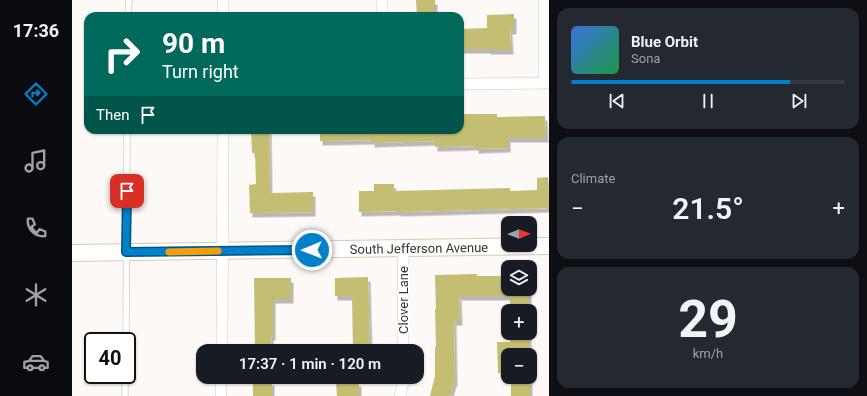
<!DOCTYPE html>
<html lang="en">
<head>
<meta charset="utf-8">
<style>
	:root { --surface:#171b24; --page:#242831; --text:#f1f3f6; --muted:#9ea1a6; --line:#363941; --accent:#0281c9 }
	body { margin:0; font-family:Roboto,sans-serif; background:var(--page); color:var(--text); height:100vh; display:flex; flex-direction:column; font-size:15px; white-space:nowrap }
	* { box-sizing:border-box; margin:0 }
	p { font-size:13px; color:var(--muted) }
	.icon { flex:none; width:22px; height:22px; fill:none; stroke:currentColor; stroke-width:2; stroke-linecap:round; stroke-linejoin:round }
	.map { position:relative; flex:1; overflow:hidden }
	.side { display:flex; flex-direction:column; gap:8px; padding:8px; background:#0d0f14; width:318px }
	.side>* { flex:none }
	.top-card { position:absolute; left:12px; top:12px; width:380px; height:122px; border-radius:12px; box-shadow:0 1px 3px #0004; background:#00695c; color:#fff; overflow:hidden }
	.needle { width:26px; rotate:89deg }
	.fabs { position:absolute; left:429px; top:216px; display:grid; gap:8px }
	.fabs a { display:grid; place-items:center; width:36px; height:36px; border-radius:8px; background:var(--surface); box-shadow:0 1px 3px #0004; font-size:20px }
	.speed { position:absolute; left:12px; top:332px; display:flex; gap:8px; font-size:20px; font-weight:700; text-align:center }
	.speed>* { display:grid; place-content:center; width:52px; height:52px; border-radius:50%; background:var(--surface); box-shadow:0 1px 3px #0004; line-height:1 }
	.speed .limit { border:2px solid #111; border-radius:6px; background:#fff; color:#111 }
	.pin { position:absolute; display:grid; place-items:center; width:34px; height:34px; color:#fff; margin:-17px; border-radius:8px; box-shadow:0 2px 6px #0006 }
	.me { position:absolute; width:44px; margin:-22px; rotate:269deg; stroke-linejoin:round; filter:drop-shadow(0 0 3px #0008) }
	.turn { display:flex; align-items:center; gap:14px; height:84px; padding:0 12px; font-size:18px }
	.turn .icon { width:52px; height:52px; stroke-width:2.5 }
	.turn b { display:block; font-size:28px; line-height:34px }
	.then { display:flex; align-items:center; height:38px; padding:0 12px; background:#0003; gap:8px; font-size:15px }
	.big { font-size:30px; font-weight:600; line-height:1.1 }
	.side .widget { flex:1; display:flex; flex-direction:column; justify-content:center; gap:6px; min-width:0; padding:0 14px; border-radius:12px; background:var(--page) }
	.side .dial { align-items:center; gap:0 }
	.dial b { font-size:52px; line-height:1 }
	.song { display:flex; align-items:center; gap:12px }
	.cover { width:48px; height:48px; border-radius:6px; background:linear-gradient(135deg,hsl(220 70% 55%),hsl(140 70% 35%)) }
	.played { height:4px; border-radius:2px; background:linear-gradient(90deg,var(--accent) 80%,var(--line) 80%) }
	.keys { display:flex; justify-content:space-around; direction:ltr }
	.heat { display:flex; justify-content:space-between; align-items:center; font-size:22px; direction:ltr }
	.trip { position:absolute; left:124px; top:344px; width:228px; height:40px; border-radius:12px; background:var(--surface); box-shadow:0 1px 3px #0004; font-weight:600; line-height:40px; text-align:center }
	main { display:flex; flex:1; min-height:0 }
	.tabs { display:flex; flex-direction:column; width:72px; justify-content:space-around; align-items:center; background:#090b0e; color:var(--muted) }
	.tabs .icon { width:28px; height:28px }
	.tabs .active { color:var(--accent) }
	.tabs b { font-size:18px; color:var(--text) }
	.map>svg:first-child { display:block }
	.building { fill:#c4be73; filter:url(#shadow) }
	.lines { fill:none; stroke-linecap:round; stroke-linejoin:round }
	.lane-casing { stroke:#d8c9b8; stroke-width:7 }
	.street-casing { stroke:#d8c9b8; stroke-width:12 }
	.secondary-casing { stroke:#d8c9b8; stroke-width:18 }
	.lane { stroke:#fff; stroke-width:5.5 }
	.street { stroke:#fff; stroke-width:11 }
	.secondary { stroke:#fff; stroke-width:16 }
	.route-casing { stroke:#015483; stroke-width:10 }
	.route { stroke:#0281c9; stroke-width:7 }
	.slow { stroke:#f59e0b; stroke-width:7 }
	.labels { text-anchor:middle; stroke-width:4; stroke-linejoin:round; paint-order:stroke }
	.street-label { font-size:13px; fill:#38322c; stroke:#fff }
</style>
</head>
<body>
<main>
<nav class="tabs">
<b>17:36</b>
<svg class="icon active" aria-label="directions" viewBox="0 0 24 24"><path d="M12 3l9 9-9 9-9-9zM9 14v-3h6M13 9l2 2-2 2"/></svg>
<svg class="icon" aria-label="music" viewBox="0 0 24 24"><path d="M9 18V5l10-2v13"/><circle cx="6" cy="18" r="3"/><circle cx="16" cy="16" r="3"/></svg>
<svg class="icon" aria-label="phone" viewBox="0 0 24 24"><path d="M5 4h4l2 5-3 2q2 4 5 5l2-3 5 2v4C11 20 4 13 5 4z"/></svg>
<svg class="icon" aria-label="climate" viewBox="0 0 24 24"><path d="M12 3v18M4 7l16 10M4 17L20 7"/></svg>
<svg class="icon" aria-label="car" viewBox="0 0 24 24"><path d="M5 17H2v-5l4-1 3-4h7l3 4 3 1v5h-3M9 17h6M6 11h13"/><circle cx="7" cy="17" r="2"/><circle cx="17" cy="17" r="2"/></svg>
</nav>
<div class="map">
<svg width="477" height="396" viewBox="0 0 477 396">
	<defs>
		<filter id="shadow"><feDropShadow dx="2.5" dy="4.5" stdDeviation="0" flood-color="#0004"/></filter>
	</defs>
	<rect width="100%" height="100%" fill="#fdf9f6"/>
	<path class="building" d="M 344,0 L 363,0 L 363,16 L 345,16 Z
		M 442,14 L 442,30 L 438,30 L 439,50 L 416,50 L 416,49 L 388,49 L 388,29 L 415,28 L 415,15 Z
		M 388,114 L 425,114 L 425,117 L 473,116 L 474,138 L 436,138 L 436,148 L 404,149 L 404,146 L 363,147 L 363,141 L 300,143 L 300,140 L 248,141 L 248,130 L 388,130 Z
		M 179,130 L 197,130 L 198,193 L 241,192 L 241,212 L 178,213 L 177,185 L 184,184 L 183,153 L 180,153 Z
		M 476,177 L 477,208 L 326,212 L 326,211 L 287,212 L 287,191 L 302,191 L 302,184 L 322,184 L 322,191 L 438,188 L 438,191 L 465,190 L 465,178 Z
		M 405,274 L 405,276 L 436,276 L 436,296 L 387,296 L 388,321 L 382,321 L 383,382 L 382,382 L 378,396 L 358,396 L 363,376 L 363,347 L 364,347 L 363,309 L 364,309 L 363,275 Z
		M 296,277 L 298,351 L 281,351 L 280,296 L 263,296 L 263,278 Z
		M 182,278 L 219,278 L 219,299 L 201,299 L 201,336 L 199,336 L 200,351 L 183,351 Z
		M 438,289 L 457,289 L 457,311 L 438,311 Z
		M 438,333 L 457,333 L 457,355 L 436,355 L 436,373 L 426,373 L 425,342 L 438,342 Z
		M 439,380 L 458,380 L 458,396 L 439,396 Z
		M 181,381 L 200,381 L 200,396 L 181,396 Z
		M 287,382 L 287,396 L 265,396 L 264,383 Z"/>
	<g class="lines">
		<g class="lane-casing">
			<path id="lane" d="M 56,16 L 57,0
				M 54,341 L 55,130
				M 53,396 L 53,375"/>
		</g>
		<g class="street-casing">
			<path id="street" d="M 151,16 L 151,0
				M 310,16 L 310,0
				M 472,83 L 472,0
				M 388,84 L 477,83
				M 331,248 L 331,351
				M 150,351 L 151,130
				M 149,396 L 149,377
				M 328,396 L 331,382 L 331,377"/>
		</g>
		<g class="secondary-casing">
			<g id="secondary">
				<path id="s1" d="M 0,253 L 477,246"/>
			</g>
		</g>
		<use href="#lane" class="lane"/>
		<use href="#street" class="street"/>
		<use href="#secondary" class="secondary"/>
	</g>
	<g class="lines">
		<g class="route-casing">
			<path id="route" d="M 55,191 L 54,252 L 240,250"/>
		</g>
		<use href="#route" class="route"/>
		<path class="slow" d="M 97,252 L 146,251"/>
	</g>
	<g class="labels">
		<g class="street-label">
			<text dy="5" stroke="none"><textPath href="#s1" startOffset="347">South Jefferson Avenue</textPath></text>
			<text transform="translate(331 300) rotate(-90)" y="5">Clover Lane</text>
		</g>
	</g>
</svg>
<div class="fabs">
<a><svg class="needle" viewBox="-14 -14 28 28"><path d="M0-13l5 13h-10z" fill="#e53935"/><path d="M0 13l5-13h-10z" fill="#9ea1a6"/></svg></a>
<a><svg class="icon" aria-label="layers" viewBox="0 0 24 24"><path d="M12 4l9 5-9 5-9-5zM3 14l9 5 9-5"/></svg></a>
<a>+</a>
<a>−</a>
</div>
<div class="speed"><div class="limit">40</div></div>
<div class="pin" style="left:55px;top:191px;background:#d93025"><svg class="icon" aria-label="arrive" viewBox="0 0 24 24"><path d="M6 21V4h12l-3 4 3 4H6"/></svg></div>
<svg class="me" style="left:240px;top:250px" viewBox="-20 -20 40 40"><circle r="17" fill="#0281c9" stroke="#fff" stroke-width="3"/><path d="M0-11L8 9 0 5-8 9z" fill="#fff"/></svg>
<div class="trip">17:37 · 1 min · 120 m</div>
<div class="top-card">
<div class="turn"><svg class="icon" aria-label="right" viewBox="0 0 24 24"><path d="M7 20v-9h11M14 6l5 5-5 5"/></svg><div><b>90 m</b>Turn right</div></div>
<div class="then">Then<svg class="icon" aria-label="arrive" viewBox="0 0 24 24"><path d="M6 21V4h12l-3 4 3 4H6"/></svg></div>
</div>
</div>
<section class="side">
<div class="widget">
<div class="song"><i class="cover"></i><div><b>Blue Orbit</b><p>Sona</p></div></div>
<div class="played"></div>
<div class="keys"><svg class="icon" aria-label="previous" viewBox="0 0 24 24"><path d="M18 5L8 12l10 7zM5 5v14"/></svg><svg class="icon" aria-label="pause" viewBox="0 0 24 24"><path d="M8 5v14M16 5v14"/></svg><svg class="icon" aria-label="next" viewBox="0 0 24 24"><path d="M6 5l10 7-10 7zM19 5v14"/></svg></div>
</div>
<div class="widget"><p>Climate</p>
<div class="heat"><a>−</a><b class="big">21.5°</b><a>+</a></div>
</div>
<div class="widget dial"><b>29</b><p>km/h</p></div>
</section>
</main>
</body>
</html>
